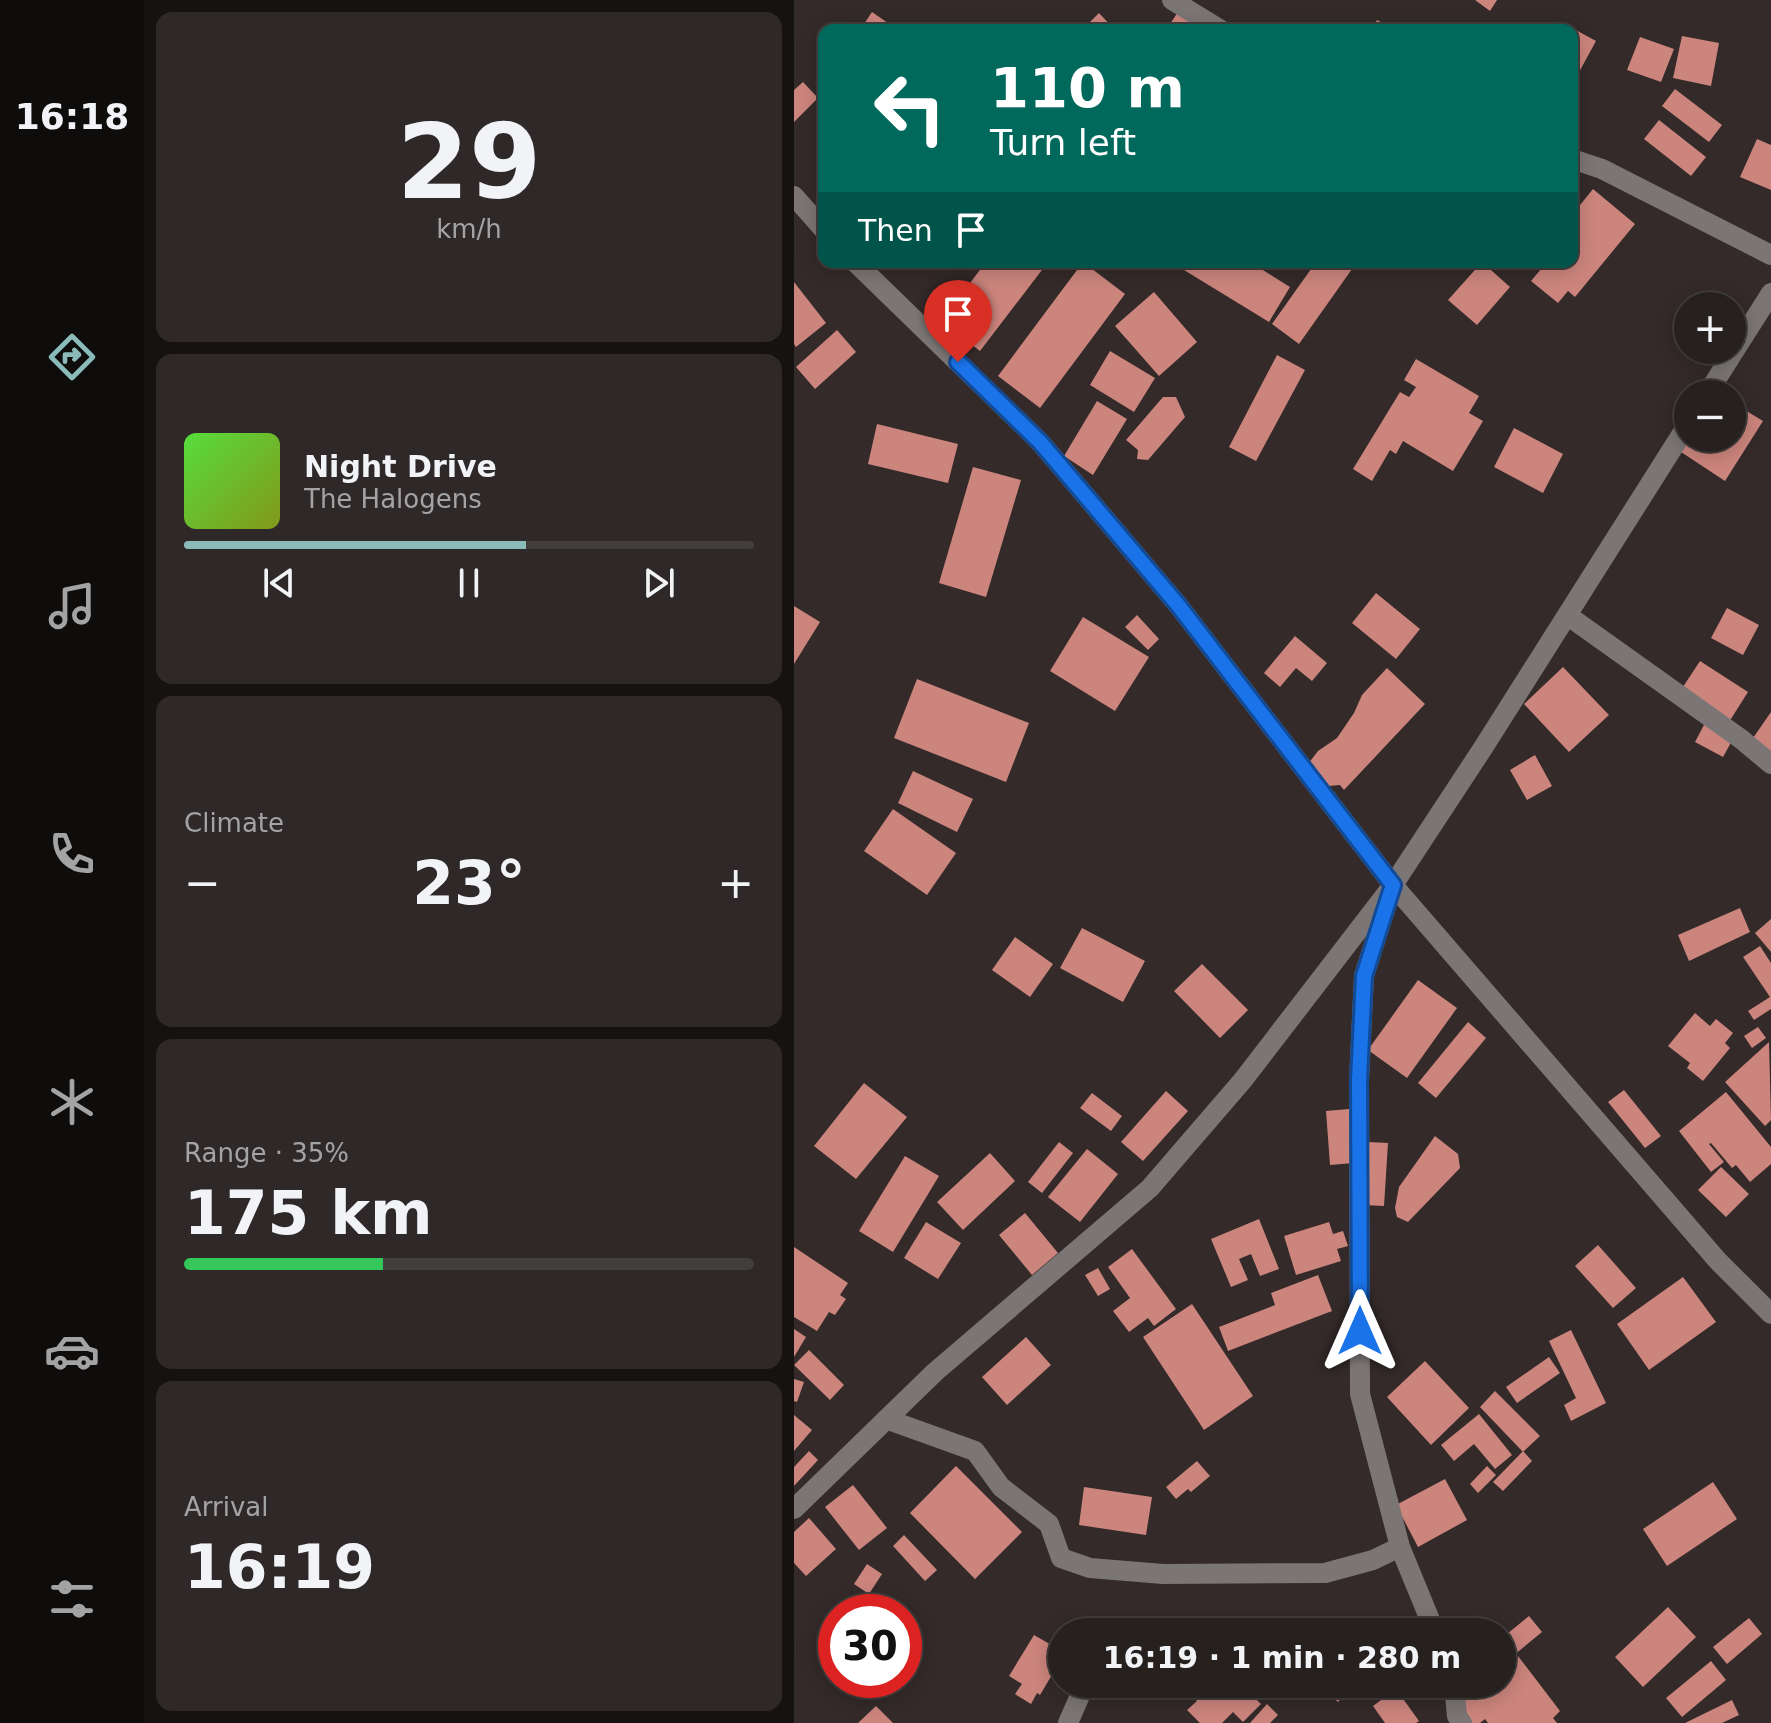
<!DOCTYPE html>
<html lang="en">
<head>
<meta charset="utf-8">
<style>
	:root { --surface:#26201f; --page:#2e2828; --text:#f1f3f6; --muted:#a4a3a4; --line:#423e3d; --accent:#8bbbb9 }
	body { margin:0; font-family:"DejaVu Sans",sans-serif; background:var(--page); color:var(--text); height:100vh; display:flex; flex-direction:column; font-size:30px; white-space:nowrap }
	* { box-sizing:border-box; margin:0 }
	p { font-size:26px; color:var(--muted) }
	.icon { flex:none; width:44px; height:44px; fill:none; stroke:currentColor; stroke-width:2; stroke-linecap:round; stroke-linejoin:round }
	.map { position:relative; flex:1; overflow:hidden }
	.side { display:flex; flex-direction:column; gap:12px; padding:12px; background:#151211; width:650px }
	.side>* { flex:none }
	.hud { position:absolute; left:24px; top:24px; width:760px; height:244px; border-radius:16px; box-shadow:0 4px 20px #0003,0 0 0 2px var(--line); background:#00695c; color:#fff; overflow:hidden }
	.fabs { position:absolute; left:880px; top:292px; display:grid; gap:16px }
	.fabs a { display:grid; place-items:center; width:72px; height:72px; border-radius:50%; background:var(--surface); box-shadow:0 4px 20px #0003,0 0 0 2px var(--line); font-size:40px }
	.speed { position:absolute; left:24px; top:1594px; display:flex; gap:16px; font-size:40px; font-weight:700; text-align:center }
	.speed>* { display:grid; place-content:center; width:104px; height:104px; border-radius:50%; background:var(--surface); box-shadow:0 4px 20px #0003,0 0 0 2px var(--line); line-height:1 }
	.speed .limit { border:12px solid #d22; background:#fff; color:#111 }
	.pin { position:absolute; display:grid; place-items:center; width:68px; height:68px; color:#fff; margin:-82px -34px; border-radius:50% 50% 50% 0; rotate:-45deg; box-shadow:0 0 8px #0007 }
	.pin .icon { rotate:45deg }
	.me { position:absolute; width:88px; margin:-44px; rotate:0deg; stroke-linejoin:round; filter:drop-shadow(0 0 6px #0008) }
	.turn { display:flex; align-items:center; gap:28px; height:168px; padding:0 40px; font-size:36px }
	.turn .icon { width:104px; height:104px; stroke-width:2.5 }
	.turn b { display:block; font-size:56px; line-height:68px }
	.then { display:flex; align-items:center; height:76px; padding:0 40px; background:#0003; gap:16px; font-size:30px }
	.big { font-size:60px; font-weight:700; line-height:1.1 }
	.side .widget { flex:1; display:flex; flex-direction:column; justify-content:center; gap:12px; min-width:0; padding:0 28px; border-radius:16px; background:var(--page) }
	.side .dial { align-items:center; gap:0 }
	.dial b { font-size:104px; line-height:1 }
	.song { display:flex; align-items:center; gap:24px }
	.cover { width:96px; height:96px; border-radius:12px; background:linear-gradient(135deg,hsl(110 70% 55%),hsl(70 70% 35%)) }
	.played { height:8px; border-radius:4px; background:linear-gradient(90deg,var(--accent) 60%,var(--line) 60%) }
	.keys { display:flex; justify-content:space-around; direction:ltr }
	.heat { display:flex; justify-content:space-between; align-items:center; font-size:44px; direction:ltr }
	.charge { height:12px; border-radius:6px; background:linear-gradient(90deg,#34c759 35%,var(--line) 0) }
	.trip { position:absolute; left:254px; top:1618px; width:468px; height:80px; border-radius:40px; background:var(--surface); box-shadow:0 4px 20px #0003,0 0 0 2px var(--line); font-weight:700; line-height:80px; text-align:center }
	main { display:flex; flex:1; min-height:0 }
	.dock { display:flex; flex-direction:column; width:144px; justify-content:space-around; align-items:center; background:#0f0d0c; color:var(--muted) }
	.dock .icon { width:56px; height:56px }
	.dock .active { color:var(--accent) }
	.dock b { font-size:36px; color:var(--text) }
	.map>svg:first-child { display:block }
	.building { fill:#cc857d }
	.lines { fill:none; stroke-linecap:round; stroke-linejoin:round }
	.minor { stroke:#7b7675; stroke-width:20 }
	.route-casing { stroke:#114b97; stroke-width:20 }
	.route { stroke:#1a73e8; stroke-width:14 }
</style>
</head>
<body>
<main>
<nav class="dock">
<b>16:18</b>
<svg class="icon active" aria-label="directions" viewBox="0 0 24 24"><path d="M12 3l9 9-9 9-9-9zM9 14v-3h6M13 9l2 2-2 2"/></svg>
<svg class="icon" aria-label="music" viewBox="0 0 24 24"><path d="M9 18V5l10-2v13"/><circle cx="6" cy="18" r="3"/><circle cx="16" cy="16" r="3"/></svg>
<svg class="icon" aria-label="phone" viewBox="0 0 24 24"><path d="M5 4h4l2 5-3 2q2 4 5 5l2-3 5 2v4C11 20 4 13 5 4z"/></svg>
<svg class="icon" aria-label="climate" viewBox="0 0 24 24"><path d="M12 3v18M4 7l16 10M4 17L20 7"/></svg>
<svg class="icon" aria-label="car" viewBox="0 0 24 24"><path d="M5 17H2v-5l4-1 3-4h7l3 4 3 1v5h-3M9 17h6M6 11h13"/><circle cx="7" cy="17" r="2"/><circle cx="17" cy="17" r="2"/></svg>
<svg class="icon" aria-label="filters" viewBox="0 0 24 24"><path d="M4 7h16M4 17h16"/><circle cx="9" cy="7" r="2"/><circle cx="15" cy="17" r="2"/></svg>
</nav>
<section class="side">
<div class="widget dial"><b>29</b><p>km/h</p></div>
<div class="widget">
<div class="song"><i class="cover"></i><div><b>Night Drive</b><p>The Halogens</p></div></div>
<div class="played"></div>
<div class="keys"><svg class="icon" aria-label="previous" viewBox="0 0 24 24"><path d="M18 5L8 12l10 7zM5 5v14"/></svg><svg class="icon" aria-label="pause" viewBox="0 0 24 24"><path d="M8 5v14M16 5v14"/></svg><svg class="icon" aria-label="next" viewBox="0 0 24 24"><path d="M6 5l10 7-10 7zM19 5v14"/></svg></div>
</div>
<div class="widget"><p>Climate</p>
<div class="heat"><a>−</a><b class="big">23°</b><a>+</a></div>
</div>
<div class="widget"><p>Range · 35%</p><b class="big">175 km</b><div class="charge"></div></div>
<div class="widget"><p>Arrival</p><b class="big">16:19</b></div>
</section>
<div class="map">
<svg width="977" height="1723" viewBox="0 0 977 1723">
	<rect width="100%" height="100%" fill="#332a29"/>
	<path class="building" d="M 681,0 L 703,0 L 696,11 Z
		M 78,12 L 104,30 L 66,30 Z
		M 384,12 L 411,30 L 372,30 Z
		M 305,13 L 321,30 L 288,30 Z
		M 583,20 L 601,30 L 578,30 Z
		M 780,29 L 802,41 L 778,85 L 778,32 Z
		M 888,36 L 925,43 L 917,86 L 879,78 Z
		M 846,37 L 880,49 L 867,82 L 833,70 Z
		M 9,82 L 24,98 L 0,122 L 0,90 Z
		M 881,89 L 928,125 L 915,142 L 868,106 Z
		M 865,120 L 912,157 L 897,176 L 850,139 Z
		M 963,139 L 977,145 L 977,190 L 946,177 Z
		M 799,189 L 841,224 L 781,297 L 774,291 L 764,303 L 737,281 L 747,269 L 738,262 L 778,262 L 778,215 Z
		M 192,262 L 254,262 L 186,351 L 147,321 Z
		M 289,262 L 331,294 L 246,408 L 204,376 Z
		M 395,262 L 456,262 L 496,287 L 475,322 L 390,270 Z
		M 522,262 L 563,262 L 505,344 L 478,324 Z
		M 688,262 L 716,287 L 683,325 L 654,300 Z
		M 0,282 L 32,323 L 2,347 L 0,344 Z
		M 360,292 L 403,342 L 365,376 L 321,326 Z
		M 43,330 L 62,352 L 21,389 L 2,367 Z
		M 316,351 L 361,378 L 340,412 L 296,385 Z
		M 483,355 L 511,370 L 462,461 L 435,447 Z
		M 622,359 L 685,396 L 675,413 L 689,421 L 659,471 L 609,441 L 602,454 L 596,450 L 578,481 L 559,469 L 606,392 L 615,397 L 622,387 L 610,380 Z
		M 369,397 L 382,397 L 391,417 L 354,460 L 343,459 L 344,450 L 332,440 Z
		M 303,401 L 333,419 L 299,475 L 270,456 Z
		M 946,407 L 969,421 L 931,481 L 887,452 L 895,438 L 938,438 L 938,416 Z
		M 83,424 L 164,444 L 154,483 L 74,464 Z
		M 720,428 L 769,454 L 749,493 L 700,467 Z
		M 179,467 L 227,480 L 192,597 L 145,583 Z
		M 582,593 L 626,629 L 602,659 L 558,623 Z
		M 0,606 L 26,622 L 0,664 Z
		M 933,608 L 965,625 L 949,655 L 917,638 Z
		M 343,615 L 365,639 L 354,650 L 331,627 Z
		M 289,617 L 355,657 L 321,711 L 256,671 Z
		M 501,636 L 533,663 L 518,681 L 502,668 L 486,687 L 470,673 Z
		M 906,661 L 954,692 L 935,722 L 887,690 Z
		M 769,667 L 815,715 L 775,752 L 730,704 Z
		M 593,668 L 631,704 L 550,790 L 546,785 L 534,786 L 514,764 L 524,751 L 543,738 L 560,713 L 568,695 Z
		M 123,679 L 235,723 L 212,782 L 100,738 Z
		M 977,712 L 977,751 L 959,738 Z
		M 911,723 L 940,737 L 929,757 L 901,742 Z
		M 741,755 L 758,786 L 733,800 L 716,770 Z
		M 119,771 L 179,799 L 163,832 L 104,803 Z
		M 99,809 L 162,853 L 133,895 L 70,851 Z
		M 946,908 L 956,932 L 895,961 L 884,935 Z
		M 977,919 L 977,952 L 961,933 Z
		M 288,928 L 351,961 L 329,1002 L 266,968 Z
		M 221,937 L 259,964 L 236,997 L 198,970 Z
		M 966,946 L 977,963 L 977,1009 L 960,1020 L 954,1011 L 976,997 L 949,957 Z
		M 408,964 L 454,1010 L 426,1038 L 380,991 Z
		M 624,980 L 663,1008 L 613,1078 L 574,1050 Z
		M 901,1013 L 916,1026 L 922,1019 L 939,1033 L 931,1043 L 936,1048 L 909,1081 L 893,1068 L 896,1063 L 874,1046 Z
		M 674,1022 L 692,1038 L 642,1098 L 624,1083 Z
		M 964,1027 L 972,1038 L 958,1048 L 950,1036 Z
		M 975,1042 L 977,1120 L 971,1126 L 931,1082 Z
		M 70,1083 L 113,1117 L 62,1179 L 20,1146 Z
		M 830,1090 L 867,1136 L 851,1148 L 814,1102 Z
		M 372,1091 L 394,1111 L 349,1161 L 327,1142 Z
		M 932,1092 L 977,1147 L 977,1164 L 956,1182 L 942,1165 L 938,1168 L 917,1143 L 915,1144 L 930,1162 L 917,1172 L 885,1131 Z
		M 298,1093 L 328,1116 L 317,1131 L 286,1108 Z
		M 555,1109 L 560,1163 L 536,1165 L 532,1111 Z
		M 641,1136 L 664,1154 L 666,1168 L 614,1222 L 603,1217 L 601,1208 L 605,1187 Z
		M 265,1142 L 279,1153 L 248,1193 L 234,1182 Z
		M 574,1142 L 594,1143 L 590,1206 L 570,1205 Z
		M 293,1149 L 324,1174 L 286,1222 L 254,1197 Z
		M 196,1153 L 221,1181 L 169,1230 L 143,1202 Z
		M 111,1156 L 145,1176 L 99,1252 L 65,1231 Z
		M 927,1167 L 955,1194 L 932,1217 L 904,1190 Z
		M 231,1213 L 264,1253 L 238,1275 L 205,1235 Z
		M 465,1219 L 485,1269 L 466,1276 L 457,1254 L 445,1259 L 454,1280 L 437,1287 L 417,1239 Z
		M 132,1222 L 167,1243 L 144,1279 L 110,1258 Z
		M 535,1222 L 539,1234 L 549,1231 L 554,1246 L 543,1249 L 547,1261 L 502,1275 L 490,1236 Z
		M 804,1245 L 842,1288 L 819,1308 L 781,1266 Z
		M 0,1247 L 54,1283 L 46,1295 L 52,1299 L 41,1315 L 35,1312 L 23,1331 L 0,1317 Z
		M 338,1249 L 382,1309 L 360,1326 L 354,1318 L 335,1332 L 319,1311 L 336,1298 L 314,1267 Z
		M 304,1268 L 316,1289 L 304,1296 L 291,1275 Z
		M 524,1275 L 538,1311 L 434,1351 L 425,1327 L 481,1305 L 477,1293 Z
		M 889,1277 L 922,1322 L 855,1370 L 823,1324 Z
		M 398,1304 L 459,1396 L 410,1430 L 349,1337 Z
		M 0,1329 L 12,1337 L 0,1357 Z
		M 777,1330 L 812,1403 L 777,1421 L 770,1405 L 782,1398 L 755,1341 Z
		M 232,1337 L 257,1365 L 213,1405 L 188,1377 Z
		M 15,1350 L 50,1385 L 36,1400 L 0,1365 Z
		M 755,1357 L 766,1373 L 723,1403 L 712,1387 Z
		M 631,1361 L 675,1408 L 637,1445 L 593,1397 Z
		M 0,1379 L 10,1382 L 3,1402 L 0,1401 Z
		M 701,1391 L 746,1436 L 729,1452 L 686,1407 Z
		M 685,1414 L 718,1455 L 701,1469 L 680,1444 L 660,1461 L 647,1445 Z
		M 0,1415 L 18,1430 L 0,1451 Z
		M 15,1451 L 24,1460 L 0,1486 L 0,1467 Z
		M 729,1451 L 738,1461 L 709,1491 L 699,1482 Z
		M 403,1461 L 416,1476 L 397,1492 L 394,1489 L 382,1499 L 372,1487 Z
		M 162,1466 L 228,1532 L 181,1579 L 116,1513 Z
		M 693,1466 L 702,1475 L 684,1493 L 676,1484 Z
		M 651,1479 L 673,1520 L 624,1547 L 602,1505 Z
		M 919,1482 L 943,1519 L 873,1566 L 849,1529 Z
		M 59,1485 L 93,1528 L 65,1550 L 31,1507 Z
		M 290,1487 L 358,1497 L 352,1535 L 285,1525 Z
		M 15,1518 L 42,1549 L 12,1576 L 0,1563 L 0,1532 Z
		M 110,1535 L 143,1570 L 131,1581 L 99,1546 Z
		M 73,1564 L 88,1574 L 75,1594 L 60,1584 Z
		M 874,1607 L 902,1637 L 849,1687 L 821,1657 Z
		M 735,1616 L 748,1632 L 708,1665 L 708,1638 Z
		M 955,1618 L 968,1634 L 933,1664 L 919,1647 Z
		M 240,1635 L 268,1651 L 268,1658 L 246,1695 L 243,1693 L 237,1704 L 221,1694 L 228,1684 L 215,1676 Z
		M 724,1656 L 766,1711 L 759,1718 L 763,1723 L 694,1723 L 691,1719 L 686,1723 L 678,1723 L 663,1703 L 674,1694 L 666,1684 L 708,1684 L 708,1668 Z
		M 917,1661 L 932,1680 L 888,1717 L 872,1698 Z
		M 408,1684 L 446,1684 L 467,1704 L 449,1722 L 439,1712 L 428,1723 L 406,1723 L 393,1710 L 403,1701 L 397,1695 Z
		M 507,1684 L 560,1684 L 544,1702 L 532,1691 L 525,1699 Z
		M 602,1689 L 625,1721 L 622,1723 L 591,1723 L 579,1706 Z
		M 938,1700 L 945,1715 L 928,1723 L 891,1723 Z
		M 473,1704 L 484,1715 L 476,1723 L 456,1723 Z
		M 82,1706 L 99,1723 L 64,1723 Z"/>
	<g class="lines">
		<path class="minor" d="M 378,0 L 427,30
			M 778,159 L 808,169 L 977,255
			M 0,196 L 30,230
			M 61,262 L 246,442 L 384,605 L 599,885 L 924,1261 L 977,1314
			M 913,394 L 977,293
			M 773,615 L 947,739 L 977,764
			M 594,900 L 570,976 L 565,1080 L 566,1394 L 606,1547 L 641,1632
			M 92,1419 L 181,1451 L 207,1487 L 255,1524 L 267,1558 L 296,1568 L 369,1574 L 531,1573 L 579,1560 L 606,1547
			M 0,1509 L 141,1372 L 356,1188 L 449,1080 L 599,885 L 689,748 L 894,424
			M 660,1684 L 663,1716 L 668,1723
			M 274,1723 L 291,1684"/>
	</g>
	<g class="lines">
		<g class="route-casing">
			<path id="route" d="M 164,362 L 246,442 L 384,605 L 599,885 L 570,976 L 565,1080 L 566,1331"/>
		</g>
		<use href="#route" class="route"/>
	</g>
</svg>
<div class="fabs">
<a>+</a>
<a>−</a>
</div>
<div class="speed"><div class="limit">30</div></div>
<div class="pin" style="left:164px;top:362px;background:#d93025"><svg class="icon" aria-label="arrive" viewBox="0 0 24 24"><path d="M6 21V4h12l-3 4 3 4H6"/></svg></div>
<svg class="me" style="left:566px;top:1331px" viewBox="-20 -20 40 40"><path d="M0-17L14 15 0 8-14 15z" fill="#1a73e8" stroke="#fff" stroke-width="4"/></svg>
<div class="trip">16:19 · 1 min · 280 m</div>
<div class="hud">
<div class="turn"><svg class="icon" aria-label="left" viewBox="0 0 24 24"><path d="M17 20v-9H6M10 6l-5 5 5 5"/></svg><div><b>110 m</b>Turn left</div></div>
<div class="then">Then<svg class="icon" aria-label="arrive" viewBox="0 0 24 24"><path d="M6 21V4h12l-3 4 3 4H6"/></svg></div>
</div>
</div>
</main>
</body>
</html>
